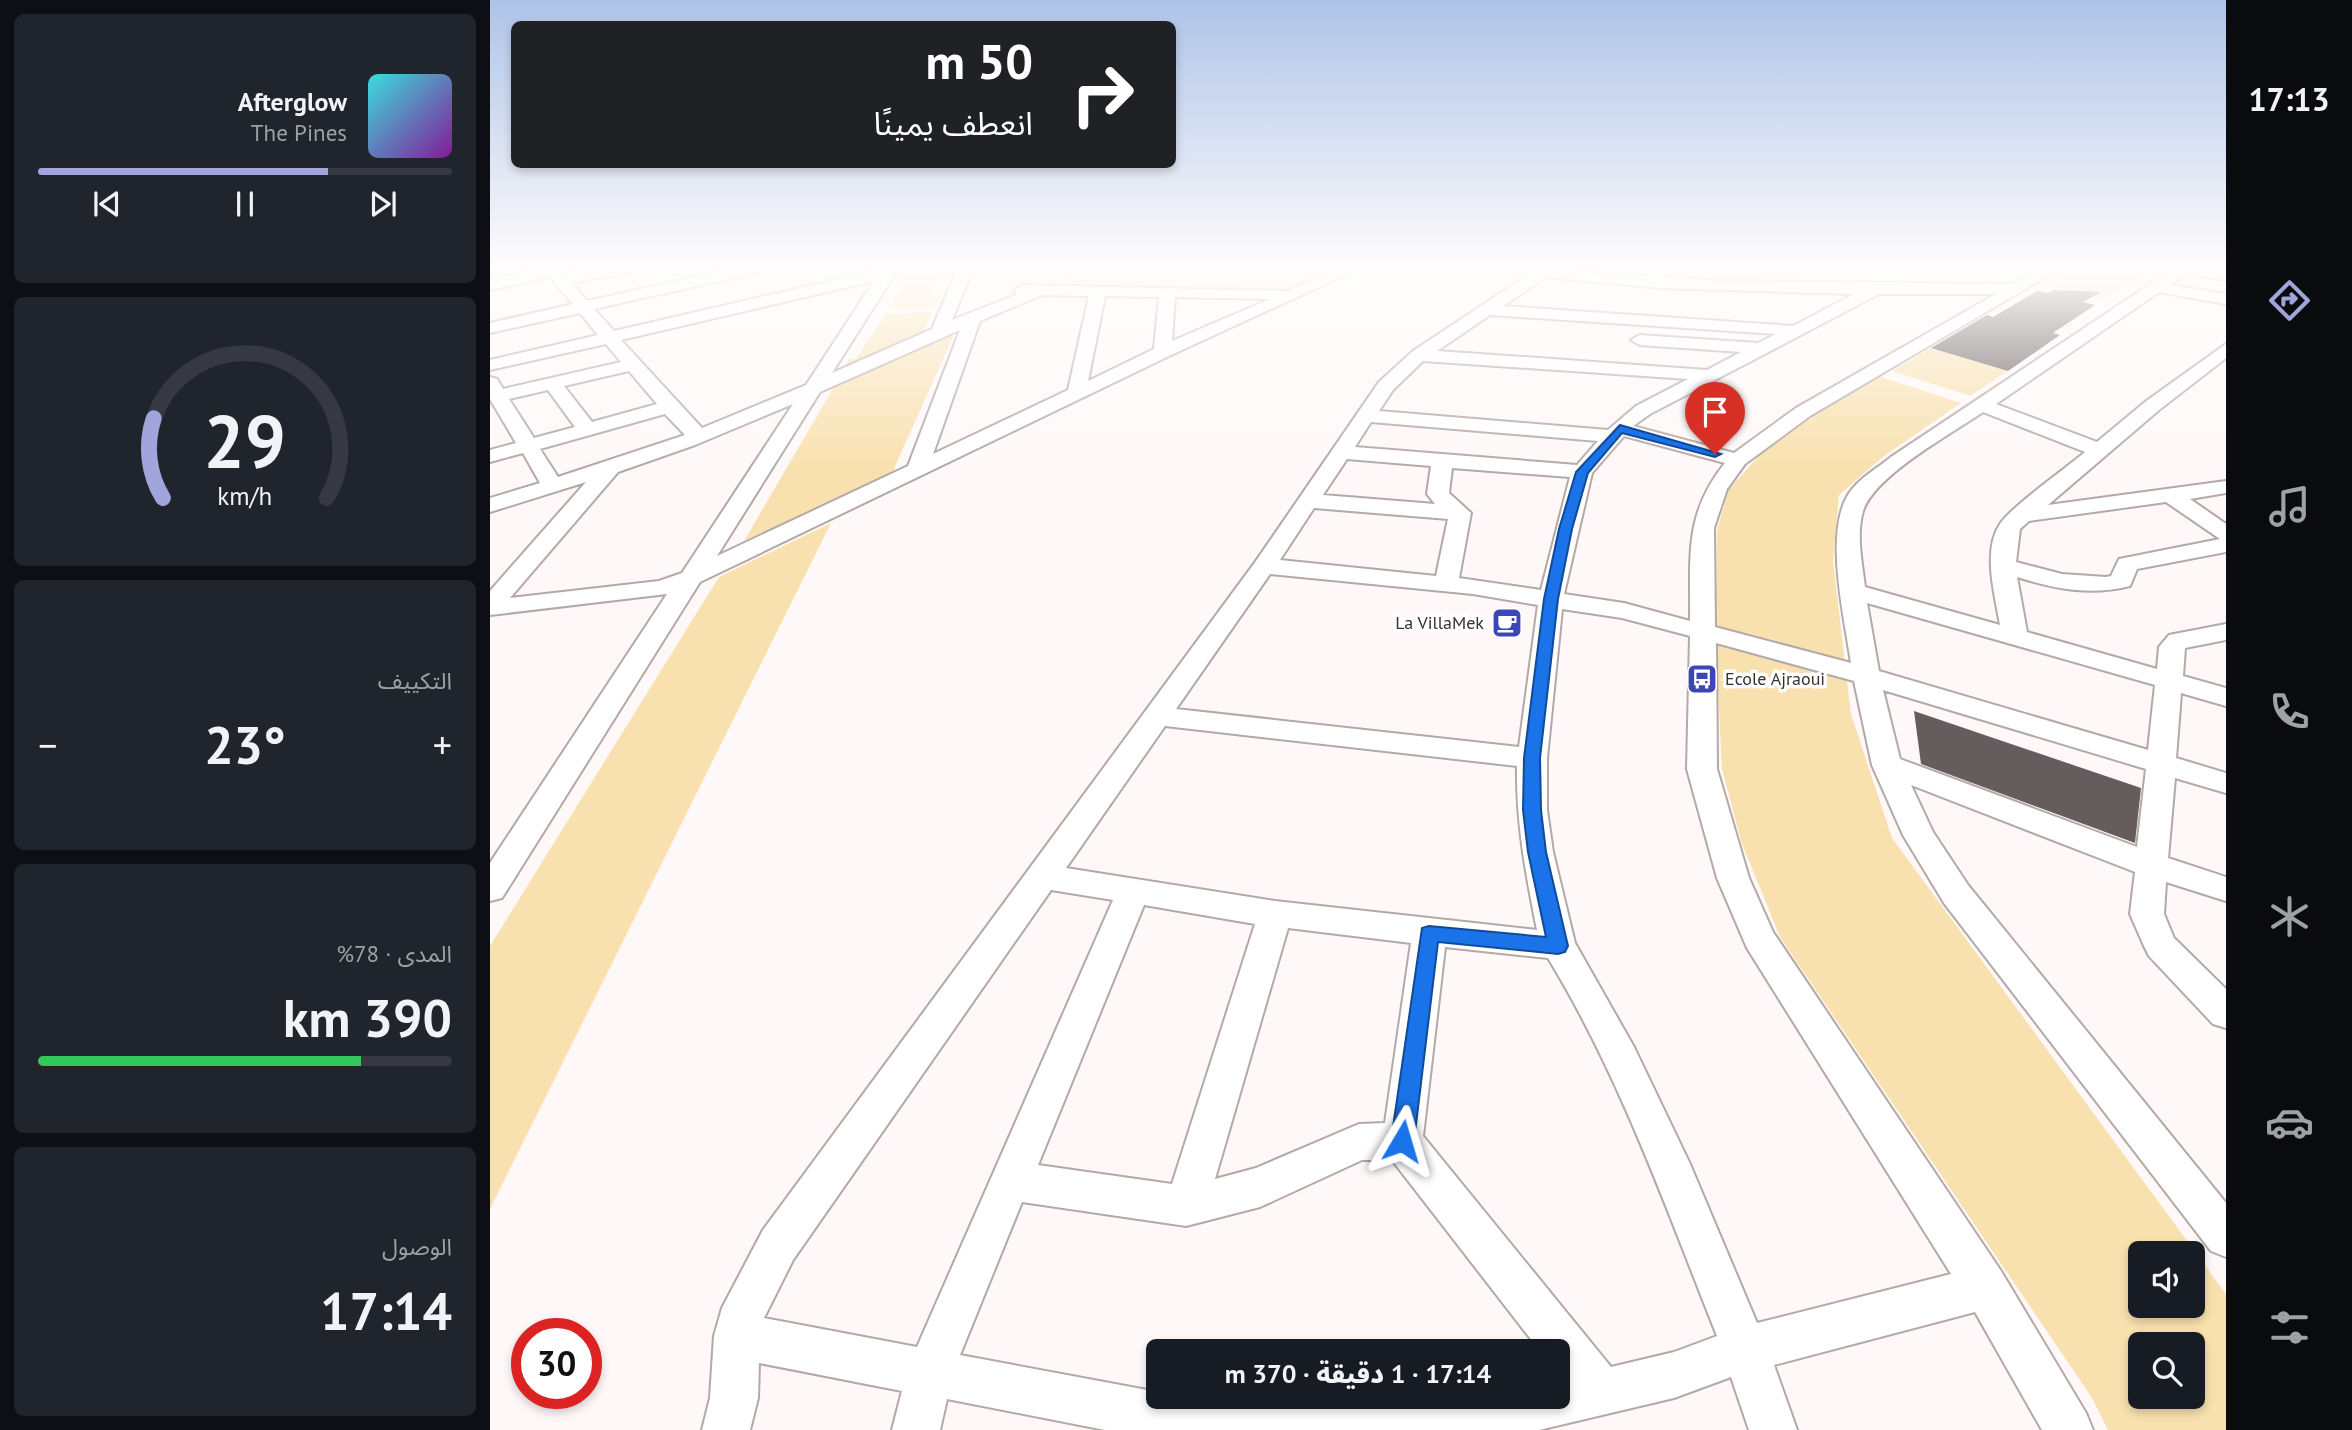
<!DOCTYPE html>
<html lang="ar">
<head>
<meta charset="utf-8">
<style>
	:root { --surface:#171b24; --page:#20242c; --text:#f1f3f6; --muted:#9ea1a6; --line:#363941; --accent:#a0a5db }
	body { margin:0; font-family:"PT Sans","Noto Sans Arabic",sans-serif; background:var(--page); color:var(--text); direction:rtl; height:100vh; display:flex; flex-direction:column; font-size:26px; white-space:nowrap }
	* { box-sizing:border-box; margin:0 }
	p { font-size:23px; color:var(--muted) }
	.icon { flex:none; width:38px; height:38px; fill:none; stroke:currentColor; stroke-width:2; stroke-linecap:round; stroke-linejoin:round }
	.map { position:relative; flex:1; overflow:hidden; direction:ltr }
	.details { display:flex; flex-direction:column; gap:14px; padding:14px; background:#0d0f14; width:490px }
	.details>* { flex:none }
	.guide { position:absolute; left:21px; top:21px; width:665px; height:147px; border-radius:10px; box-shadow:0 4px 10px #0003; direction:rtl; background:#202124; color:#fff; overflow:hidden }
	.controls { position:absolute; left:1638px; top:1241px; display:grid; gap:14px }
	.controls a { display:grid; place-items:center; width:77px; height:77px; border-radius:10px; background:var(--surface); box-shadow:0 4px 10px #0003; font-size:35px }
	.speed { position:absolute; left:21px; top:1318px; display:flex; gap:14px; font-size:35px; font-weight:700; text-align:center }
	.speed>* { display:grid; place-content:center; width:91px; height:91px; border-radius:50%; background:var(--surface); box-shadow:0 4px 10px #0003; line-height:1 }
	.speed .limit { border:10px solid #d22; background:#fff; color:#111 }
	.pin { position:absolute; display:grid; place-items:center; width:60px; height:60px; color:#fff; margin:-72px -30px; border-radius:50% 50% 50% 0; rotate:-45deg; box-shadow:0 0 7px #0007 }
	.pin .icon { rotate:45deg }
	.me { position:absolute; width:77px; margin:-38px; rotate:7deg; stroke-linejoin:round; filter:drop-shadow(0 0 5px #0008) }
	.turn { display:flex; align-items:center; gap:24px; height:147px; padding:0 28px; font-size:32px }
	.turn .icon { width:91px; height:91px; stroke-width:2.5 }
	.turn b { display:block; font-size:49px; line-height:60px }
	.big { font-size:52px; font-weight:800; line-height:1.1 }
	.details .widget { flex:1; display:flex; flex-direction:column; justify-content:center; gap:10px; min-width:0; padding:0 24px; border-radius:10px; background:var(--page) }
	.details .dial { align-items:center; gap:0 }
	.dial svg { height:182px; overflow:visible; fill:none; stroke:var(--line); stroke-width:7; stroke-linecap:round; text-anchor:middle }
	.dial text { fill:var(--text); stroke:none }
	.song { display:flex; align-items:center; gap:21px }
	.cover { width:84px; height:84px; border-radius:10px; background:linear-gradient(135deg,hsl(180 70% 55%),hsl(290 70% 35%)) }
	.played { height:7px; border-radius:4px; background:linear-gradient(90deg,var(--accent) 70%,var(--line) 70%) }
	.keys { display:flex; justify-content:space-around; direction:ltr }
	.heat { display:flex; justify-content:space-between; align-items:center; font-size:38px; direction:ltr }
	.charge { height:10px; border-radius:5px; background:linear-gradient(90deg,#34c759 78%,var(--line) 0) }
	.trip { position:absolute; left:656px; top:1339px; width:424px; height:70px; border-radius:10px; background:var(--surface); box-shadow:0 4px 10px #0003; font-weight:800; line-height:70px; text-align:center; direction:rtl }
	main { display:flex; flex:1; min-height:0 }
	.tab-bar { display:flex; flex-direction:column; width:126px; justify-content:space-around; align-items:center; background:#090b0e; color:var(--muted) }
	.tab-bar .icon { width:49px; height:49px }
	.tab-bar .current { color:var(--accent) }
	.tab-bar b { font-size:32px; color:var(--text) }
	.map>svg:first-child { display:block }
	.built { fill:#ffece7 }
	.green { fill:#f9e1af; fill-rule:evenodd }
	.building { fill:#655c5d }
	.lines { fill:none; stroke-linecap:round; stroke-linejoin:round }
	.street-casing { stroke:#b3a9a6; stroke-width:4 }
	.secondary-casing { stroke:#b3a9a6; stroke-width:4 }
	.street { fill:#fff; fill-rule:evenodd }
	.secondary { fill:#fff; fill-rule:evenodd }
	.route { fill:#1a73e8; stroke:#114b97; stroke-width:2 }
	.labels { text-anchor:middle; stroke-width:7; stroke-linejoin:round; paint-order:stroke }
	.poi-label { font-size:18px; fill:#353130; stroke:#fff; text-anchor:end }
</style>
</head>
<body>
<main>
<nav class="tab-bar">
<b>17:13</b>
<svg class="icon current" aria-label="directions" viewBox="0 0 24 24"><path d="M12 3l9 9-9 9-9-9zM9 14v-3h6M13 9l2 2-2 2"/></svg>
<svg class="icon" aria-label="music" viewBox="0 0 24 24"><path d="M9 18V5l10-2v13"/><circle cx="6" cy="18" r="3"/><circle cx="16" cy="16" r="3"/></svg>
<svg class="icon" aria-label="phone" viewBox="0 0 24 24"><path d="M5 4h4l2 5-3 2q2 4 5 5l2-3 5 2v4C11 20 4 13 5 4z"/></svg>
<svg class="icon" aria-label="climate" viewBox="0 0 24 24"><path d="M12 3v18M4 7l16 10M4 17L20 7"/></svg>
<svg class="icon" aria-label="car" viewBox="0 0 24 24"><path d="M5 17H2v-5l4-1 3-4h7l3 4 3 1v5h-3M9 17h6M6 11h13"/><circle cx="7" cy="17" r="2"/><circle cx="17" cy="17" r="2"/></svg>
<svg class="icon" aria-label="filters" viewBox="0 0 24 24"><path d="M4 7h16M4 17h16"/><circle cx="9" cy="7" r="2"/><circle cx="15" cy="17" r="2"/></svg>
</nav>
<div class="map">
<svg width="1736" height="1430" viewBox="0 0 1736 1430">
	<rect width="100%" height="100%" fill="#fef9f8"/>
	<path class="built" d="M 593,269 L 845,269 L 799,291 L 546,287 Z"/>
	<path class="green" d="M 1586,269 L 1657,273 L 1612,300 L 1585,291 L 1557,286 Z
		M 452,272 L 440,294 L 451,295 L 445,307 L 399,308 L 414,283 L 406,283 L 412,273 Z
		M 442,312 L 432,336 L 355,367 L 359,359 L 366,359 L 396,313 Z
		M 464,335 L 402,473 L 254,541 L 345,385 Z
		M 1441,348 L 1518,371 L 1480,396 L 1402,371 Z
		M 1388,376 L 1471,403 L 1394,456 L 1349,495 L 1343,561 L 1361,714 L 1402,838 L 1736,1294 L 1736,1430 L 1618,1430 L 1602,1398 L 1290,937 L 1252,844 L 1232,769 L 1226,648 L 1227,530 L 1239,489 L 1279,445 ZM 1650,1253 L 1703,1253 L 1703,1306 L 1650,1306 ZM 1650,1344 L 1703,1344 L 1703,1396 L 1650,1396 Z
		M 341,523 L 0,1209 L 0,946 L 229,577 Z"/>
	<path class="building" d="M 1564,290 L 1611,292 L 1593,302 L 1605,305 L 1563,333 L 1570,335 L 1518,371 L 1441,348 L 1497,315 L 1503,317 L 1547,291 L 1558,293 Z
		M 1424,711 L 1651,788 L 1645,843 L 1431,764 Z"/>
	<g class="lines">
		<g class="street-casing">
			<path id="street" d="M 53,269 L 69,269 L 73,274 L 105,269 L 141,269 L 133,274 L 81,282 L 97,301 L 241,269 L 269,269 L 261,274 L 104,309 L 124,331 L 392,269 L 408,269 L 342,373 L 442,329 L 467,269 L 483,269 L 462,320 L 528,294 L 524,290 L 532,285 L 798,291 L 848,269 L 868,269 L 679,356 L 210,582 L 12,898 L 0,901 L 0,863 L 177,594 L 0,615 L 0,591 L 96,482 L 0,512 L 0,498 L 50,483 L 33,453 L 0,462 L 0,450 L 26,443 L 0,399 L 0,377 L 7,379 L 13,389 L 131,362 L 116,344 L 0,370 L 0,360 L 108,335 L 90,313 L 0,333 L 0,323 L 83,304 L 60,277 L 0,290 L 0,280 ZM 384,281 L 316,385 L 212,428 L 131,340 ZM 552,295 L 599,296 L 578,390 L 443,454 L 490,321 ZM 615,296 L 669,297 L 664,349 L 598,381 ZM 685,297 L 780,299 L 682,341 ZM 470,330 L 418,466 L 227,556 L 330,392 ZM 139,371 L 167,404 L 102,422 L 74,386 ZM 58,390 L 85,427 L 44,438 L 19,399 ZM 303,404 L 192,573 L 169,581 L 20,598 L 128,472 L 205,445 ZM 175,414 L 195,435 L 68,477 L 50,449 Z
				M 1047,269 L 1229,281 L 1523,284 L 1550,269 L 1569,269 L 1320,416 L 1255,464 L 1237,489 L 1224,528 L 1225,627 L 1361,663 C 1355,619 1331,524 1363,488 C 1373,476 1389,467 1401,457 L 1683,269 L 1701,269 L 1680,285 L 1736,294 L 1736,304 L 1669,292 L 1506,404 L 1607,442 L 1655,402 L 1736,344 L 1736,358 L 1669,410 L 1558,505 L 1736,481 L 1736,493 L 1700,499 L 1736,524 L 1736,552 L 1647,569 L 1640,586 C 1600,596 1565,589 1527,577 L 1537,632 L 1667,669 L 1669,647 L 1679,635 L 1736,624 L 1736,640 L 1695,648 L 1693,676 L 1736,688 L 1736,706 L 1691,693 L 1686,758 L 1736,773 L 1736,793 L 1685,778 L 1678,858 L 1736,877 L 1736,901 L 1676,882 L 1674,914 L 1684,938 L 1736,989 L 1736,1028 L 1723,1024 L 1659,956 L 1654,946 L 1640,914 L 1645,872 L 1421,785 L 1443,832 L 1478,885 L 1736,1203 L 1736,1257 L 1721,1251 L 1454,903 L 1413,835 L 1382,765 L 1364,681 L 1226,643 L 1227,769 L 1259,878 L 1283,932 L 1511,1271 L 1596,1413 L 1603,1430 L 1552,1430 L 1485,1312 L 1284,1365 L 1307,1430 L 1259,1430 L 1241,1377 L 1184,1398 L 1049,1430 L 615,1430 L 457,1399 L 450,1430 L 402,1430 L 412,1391 L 269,1363 L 268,1398 L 260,1430 L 212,1430 L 220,1398 L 224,1336 L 232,1308 L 273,1230 L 766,561 L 889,382 L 923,351 ZM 1056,277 L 1170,288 L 1364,294 L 1303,326 L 1013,306 ZM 1389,294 L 1506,294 L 1306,408 L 1244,453 L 1143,426 L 1160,414 ZM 1000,315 L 1286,334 L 1268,343 L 1150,335 L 1141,340 L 1150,345 L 1251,352 L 1217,370 L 947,351 ZM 933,361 L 1198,379 L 1146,406 L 1118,430 L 889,411 L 903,390 ZM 1493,412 L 1595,452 C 1575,469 1521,507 1510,524 C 1492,551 1505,595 1510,625 L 1375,587 C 1372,562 1366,535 1373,511 C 1385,475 1461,434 1493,412 ZM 881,422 L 1108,441 L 1087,465 L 865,447 ZM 1134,436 L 1235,463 C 1193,515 1201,558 1200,621 L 1134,603 L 1074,594 L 1102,473 ZM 857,459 L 941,466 L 937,494 L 945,504 L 833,495 ZM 962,468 L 1080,477 L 1051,590 L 969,578 L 981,513 L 959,493 ZM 1676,502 L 1730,539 L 1629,559 L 1621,576 L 1616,577 L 1572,574 L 1526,562 L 1530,529 L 1539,521 ZM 824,508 L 958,519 L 946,576 L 790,560 ZM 780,574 L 983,594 L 1048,605 L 1029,747 L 686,709 ZM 1377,603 L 1665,685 L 1658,750 L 1389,671 ZM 1072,609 L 1132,618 L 1200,636 L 1197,769 L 1227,878 L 1257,948 L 1461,1274 L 1267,1323 L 1200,1164 L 1144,1047 L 1085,943 L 1063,852 L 1057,810 L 1057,758 ZM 1393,690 L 1656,769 L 1647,847 L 1410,759 ZM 675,726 L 1027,766 C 1026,823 1036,875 1047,930 L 785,901 L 576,868 ZM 561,890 L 623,900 L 427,1347 L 274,1318 L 303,1260 ZM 654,905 L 765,924 L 682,1184 L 548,1165 ZM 798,928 L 921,943 L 895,1123 L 869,1124 L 766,1168 L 725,1179 ZM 955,947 L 1058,958 C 1130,1076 1176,1208 1227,1336 L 1184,1352 L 1121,1367 L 933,1136 ZM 872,1160 L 902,1160 L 1050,1351 L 1068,1351 L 1068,1374 L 1071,1378 L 1068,1379 L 1068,1396 L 958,1396 L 909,1401 L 668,1396 L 668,1392 L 470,1355 L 532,1202 L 696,1226 L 770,1207 Z"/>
		</g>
		<g class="secondary-casing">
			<path id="secondary" d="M 1687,269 L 1736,269 L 1736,280 L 1698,275 Z"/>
		</g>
		<use href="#street" class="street"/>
		<use href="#secondary" class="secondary"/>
	</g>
	<linearGradient id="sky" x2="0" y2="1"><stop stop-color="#aec3e8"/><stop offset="0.57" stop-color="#fffcfc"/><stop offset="1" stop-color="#fffcfc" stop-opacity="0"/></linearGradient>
	<rect width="1736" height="469" fill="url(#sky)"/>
	<path class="route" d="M 1130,425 L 1231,454 L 1225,457 L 1132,433 L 1098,473 L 1082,529 L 1068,599 L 1050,758 L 1051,810 L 1056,852 L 1078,946 L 1075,952 L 1068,954 L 948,942 L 924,1141 L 920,1149 L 912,1152 L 904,1149 L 901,1141 L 932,928 L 939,926 L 1056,937 L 1038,852 L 1033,810 L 1034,758 L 1054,599 L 1069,529 L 1086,472 Z"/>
	<defs>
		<g id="cafe-square" transform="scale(1.575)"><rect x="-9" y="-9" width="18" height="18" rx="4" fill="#3d45b9" stroke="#fff"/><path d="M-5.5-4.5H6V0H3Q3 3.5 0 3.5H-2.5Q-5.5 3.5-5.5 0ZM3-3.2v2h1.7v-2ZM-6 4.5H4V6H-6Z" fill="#fff"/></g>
		<g id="bus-square" transform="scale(1.575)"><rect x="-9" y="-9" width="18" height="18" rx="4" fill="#3d45b9" stroke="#fff"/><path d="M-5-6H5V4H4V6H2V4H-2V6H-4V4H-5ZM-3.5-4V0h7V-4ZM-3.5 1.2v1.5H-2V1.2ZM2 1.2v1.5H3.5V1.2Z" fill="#fff"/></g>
	</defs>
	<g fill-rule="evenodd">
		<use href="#cafe-square" x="1017" y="623"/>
		<use href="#bus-square" x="1212" y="679"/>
	</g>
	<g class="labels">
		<g class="poi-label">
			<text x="994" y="629">La VillaMek</text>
			<text x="1235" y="685" text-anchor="start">Ecole Ajraoui</text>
		</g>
	</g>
</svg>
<div class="controls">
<a><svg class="icon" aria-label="sound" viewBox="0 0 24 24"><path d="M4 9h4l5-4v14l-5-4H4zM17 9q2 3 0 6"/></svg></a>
<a><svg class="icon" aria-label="search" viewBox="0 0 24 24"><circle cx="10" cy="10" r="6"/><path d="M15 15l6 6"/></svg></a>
</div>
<div class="speed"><div class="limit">30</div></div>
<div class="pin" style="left:1225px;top:454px;background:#d93025"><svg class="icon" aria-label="arrive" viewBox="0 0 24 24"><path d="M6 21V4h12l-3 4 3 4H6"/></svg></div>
<svg class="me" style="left:912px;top:1141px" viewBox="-20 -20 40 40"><path d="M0-17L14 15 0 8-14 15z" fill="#1a73e8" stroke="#fff" stroke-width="4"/></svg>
<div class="trip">17:14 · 1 دقيقة · 370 m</div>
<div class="guide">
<div class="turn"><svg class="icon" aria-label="right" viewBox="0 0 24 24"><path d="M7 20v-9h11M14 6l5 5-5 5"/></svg><div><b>50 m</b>انعطف يمينًا</div></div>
</div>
</div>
<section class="details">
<div class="widget">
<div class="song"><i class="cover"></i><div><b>Afterglow</b><p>The Pines</p></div></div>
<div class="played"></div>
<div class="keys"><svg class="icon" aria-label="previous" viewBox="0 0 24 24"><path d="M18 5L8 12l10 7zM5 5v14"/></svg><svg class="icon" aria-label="pause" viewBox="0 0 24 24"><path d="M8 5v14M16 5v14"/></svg><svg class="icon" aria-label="next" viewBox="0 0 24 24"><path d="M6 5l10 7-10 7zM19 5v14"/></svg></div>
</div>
<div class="widget dial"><svg viewBox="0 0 100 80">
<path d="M14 69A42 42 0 1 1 86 69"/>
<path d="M14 69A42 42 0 0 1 10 34" stroke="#a0a5db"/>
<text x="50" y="56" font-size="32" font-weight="700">29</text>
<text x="50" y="72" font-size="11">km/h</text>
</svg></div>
<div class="widget"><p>التكييف</p>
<div class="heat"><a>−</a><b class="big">23°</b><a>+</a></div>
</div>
<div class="widget"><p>المدى · 78%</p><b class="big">390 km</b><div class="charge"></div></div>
<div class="widget"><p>الوصول</p><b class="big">17:14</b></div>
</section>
</main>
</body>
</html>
